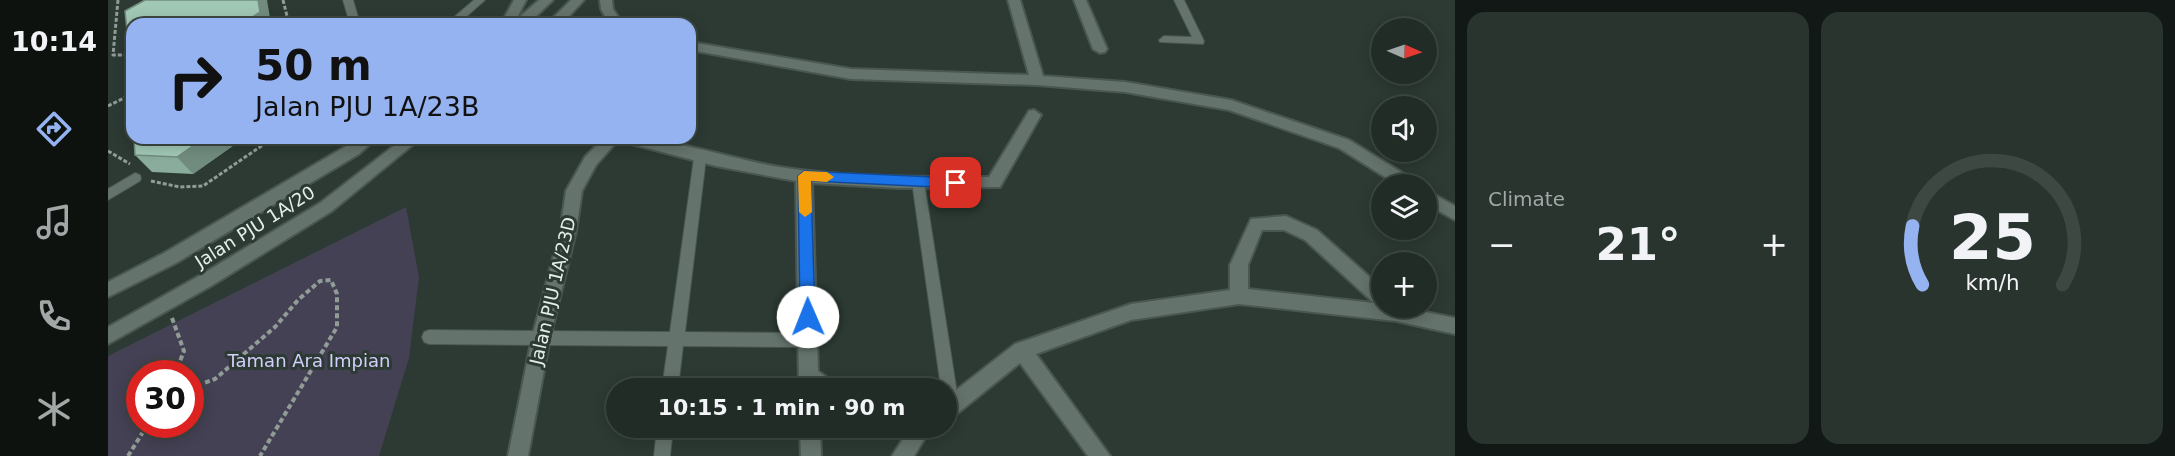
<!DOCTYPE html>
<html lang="en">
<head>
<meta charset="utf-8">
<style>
	:root { --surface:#212c26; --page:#29342e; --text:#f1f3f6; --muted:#a2a7a7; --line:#3e4843; --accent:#95b2f1 }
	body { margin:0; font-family:"DejaVu Sans",sans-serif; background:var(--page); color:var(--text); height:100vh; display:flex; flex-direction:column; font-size:22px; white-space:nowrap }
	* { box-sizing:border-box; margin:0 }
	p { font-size:20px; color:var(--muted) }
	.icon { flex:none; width:33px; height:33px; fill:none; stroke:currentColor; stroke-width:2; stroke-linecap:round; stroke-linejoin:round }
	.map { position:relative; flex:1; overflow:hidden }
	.drawer { display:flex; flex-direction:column; gap:12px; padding:12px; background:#121815; width:720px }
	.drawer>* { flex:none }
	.banner { position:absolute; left:18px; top:18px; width:570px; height:126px; border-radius:18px; box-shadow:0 3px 15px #0003,0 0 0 2px var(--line); background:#95b2f1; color:#111; overflow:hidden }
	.needle { width:39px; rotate:92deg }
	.buttons { position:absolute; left:1263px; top:18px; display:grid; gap:12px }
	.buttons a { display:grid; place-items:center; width:66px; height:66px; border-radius:50%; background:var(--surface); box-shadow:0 3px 15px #0003,0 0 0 2px var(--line); font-size:30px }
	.speed { position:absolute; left:18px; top:360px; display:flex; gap:12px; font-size:30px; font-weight:700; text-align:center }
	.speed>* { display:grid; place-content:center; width:78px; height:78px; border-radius:50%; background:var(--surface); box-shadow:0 3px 15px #0003,0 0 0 2px var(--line); line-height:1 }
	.speed .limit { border:9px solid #d22; background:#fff; color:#111 }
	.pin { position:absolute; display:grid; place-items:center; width:51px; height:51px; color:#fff; margin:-26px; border-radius:12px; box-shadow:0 3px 9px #0006 }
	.me { position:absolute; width:66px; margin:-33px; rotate:359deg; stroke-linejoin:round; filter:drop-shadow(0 0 4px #0008) }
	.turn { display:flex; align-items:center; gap:21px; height:126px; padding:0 30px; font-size:27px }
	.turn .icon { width:78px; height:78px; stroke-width:2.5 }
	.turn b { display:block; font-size:42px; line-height:51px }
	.big { font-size:45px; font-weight:800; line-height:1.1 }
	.drawer .tile { flex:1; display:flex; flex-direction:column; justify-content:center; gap:9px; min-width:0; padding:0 21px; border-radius:18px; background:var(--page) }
	.drawer .dial { align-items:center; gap:0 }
	.dial svg { height:156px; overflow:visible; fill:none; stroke:var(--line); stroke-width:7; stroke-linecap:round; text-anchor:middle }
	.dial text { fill:var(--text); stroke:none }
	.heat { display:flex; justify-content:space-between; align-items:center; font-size:33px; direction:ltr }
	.drawer .tiles { flex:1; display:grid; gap:12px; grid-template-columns:repeat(2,1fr) }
	.trip { position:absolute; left:498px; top:378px; width:351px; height:60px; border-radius:30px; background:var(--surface); box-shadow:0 3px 15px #0003,0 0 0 2px var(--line); font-weight:800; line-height:60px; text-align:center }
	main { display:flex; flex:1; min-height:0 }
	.tab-bar { display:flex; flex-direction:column; width:108px; justify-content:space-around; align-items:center; background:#0d120f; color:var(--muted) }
	.tab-bar .icon { width:42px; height:42px }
	.tab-bar .current { color:var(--accent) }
	.tab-bar b { font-size:27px; color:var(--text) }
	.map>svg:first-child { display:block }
	.green { fill:#444154; fill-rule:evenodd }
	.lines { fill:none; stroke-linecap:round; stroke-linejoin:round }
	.service-casing { stroke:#4a5651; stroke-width:2 }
	.minor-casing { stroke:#4a5651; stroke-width:4 }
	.tertiary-casing { stroke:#4a5651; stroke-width:4 }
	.path-far1 { stroke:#919c97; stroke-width:3; stroke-dasharray:4 2; stroke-linecap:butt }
	.path { stroke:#919c97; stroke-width:4; stroke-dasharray:5 3; stroke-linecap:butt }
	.service { fill:#64736b; fill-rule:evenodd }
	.minor { fill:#64736b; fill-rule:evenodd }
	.tertiary { fill:#64736b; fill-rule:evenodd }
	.wall { fill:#8aac9c }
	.shaded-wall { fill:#718c7f }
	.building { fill:#a1c8b5; stroke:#718c7f; stroke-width:1.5 }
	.route { fill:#1a73e8; stroke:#114b97; stroke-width:1.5 }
	.slow { fill:#f59e0b }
	.labels { text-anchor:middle; stroke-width:6; stroke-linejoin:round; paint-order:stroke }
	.street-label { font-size:18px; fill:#e5eeea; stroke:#2c3a33 }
	.park-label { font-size:18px; fill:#d3cefc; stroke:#2c3a33 }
</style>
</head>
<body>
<main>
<nav class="tab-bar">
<b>10:14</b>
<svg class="icon current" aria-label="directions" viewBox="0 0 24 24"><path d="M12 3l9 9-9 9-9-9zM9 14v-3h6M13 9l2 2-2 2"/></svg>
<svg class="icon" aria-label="music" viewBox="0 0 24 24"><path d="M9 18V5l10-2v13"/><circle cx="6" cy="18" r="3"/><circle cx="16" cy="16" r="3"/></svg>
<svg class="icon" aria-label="phone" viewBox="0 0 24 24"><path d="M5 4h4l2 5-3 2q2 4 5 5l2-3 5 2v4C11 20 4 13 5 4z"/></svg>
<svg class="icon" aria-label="climate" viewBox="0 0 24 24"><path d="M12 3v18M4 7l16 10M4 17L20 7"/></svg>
</nav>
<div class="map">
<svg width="1347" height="456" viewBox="0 0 1347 456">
	<rect width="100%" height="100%" fill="#2c3a33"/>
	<path class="green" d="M 298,207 L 311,277 L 301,358 L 271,456 L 0,456 L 0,356 ZM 32,374 L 82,374 L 82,424 L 32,424 Z"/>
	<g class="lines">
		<g class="service-casing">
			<path id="service" d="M 235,0 L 245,0 L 252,24 L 242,24 Z
				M 366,0 L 377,0 L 350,24 L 338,24 Z
				M 1066,0 L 1076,0 L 1096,41 L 1095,44 L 1052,42 L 1051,40 L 1056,36 L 1084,37 Z
				M 592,153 L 598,158 L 577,332 L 700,333 L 705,335 L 708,340 L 705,345 L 700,347 L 575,346 L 570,388 L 554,388 L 560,346 L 321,344 L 316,342 L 314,337 L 316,332 L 321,330 L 562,332 L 586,158 Z
				M 27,173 L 32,175 L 33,178 L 32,181 L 0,200 L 0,189 Z
				M 810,177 L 816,182 L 851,406 L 849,411 L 843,414 L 838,412 L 838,388 L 833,388 L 804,182 Z
				M 549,428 L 565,428 L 562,456 L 546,456 Z"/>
		</g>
		<g class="minor-casing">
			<path id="minor" d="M 900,0 L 912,0 L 935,76 L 1017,82 L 1123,100 L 1241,140 L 1306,180 L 1308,184 L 1288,184 L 1231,148 L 1121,110 L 1017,92 L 929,85 L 743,79 L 582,50 L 582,42 L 743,69 L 921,75 Z
				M 966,0 L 978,0 L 999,49 L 997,52 L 992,53 L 985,49 Z
				M 451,15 L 479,21 L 481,24 L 446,22 L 445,19 Z
				M 926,110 L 933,115 L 892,187 L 791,188 L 704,183 L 710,371 L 725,382 L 727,388 L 691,388 L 688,181 L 608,166 L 516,142 L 514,138 C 566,138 619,158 671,167 C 740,178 811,177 881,177 L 921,111 Z
				M 496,138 L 512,138 L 488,165 L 474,191 L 468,231 L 442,338 L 420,456 L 400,456 L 424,338 L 452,231 L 458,191 L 477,157 Z
				M 1318,190 L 1347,206 L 1347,220 L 1318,204 Z
				M 1178,216 L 1209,230 L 1274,288 L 1274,308 L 1298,308 L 1347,318 L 1347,334 L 1288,321 L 1131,304 L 1023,320 L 928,354 L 1002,456 L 980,456 L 912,363 L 845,417 L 838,419 L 838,398 L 907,344 L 1023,304 L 1122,290 L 1122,265 L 1143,219 ZM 1154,230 L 1176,230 L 1197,240 L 1266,303 L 1140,289 L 1140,265 Z
				M 692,428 L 712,428 L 713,456 L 693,456 Z
				M 802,428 L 823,428 L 806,456 L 784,456 Z"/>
		</g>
		<g class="tertiary-casing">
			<path id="tertiary" d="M 406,0 L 418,0 L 408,20 L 431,0 L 445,0 L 420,24 L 393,24 Z
				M 463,0 L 476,0 L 454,24 L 439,24 Z
				M 492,0 L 504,0 L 505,9 L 515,24 L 501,24 L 493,9 Z
				M 252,138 L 269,138 L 251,154 L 68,263 L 0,297 L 0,282 L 56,253 Z
				M 296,138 L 313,138 L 224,211 L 103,286 L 0,344 L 0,327 L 91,276 L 212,203 Z"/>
		</g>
		<path class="path-far1" d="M 10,0 L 5,55 L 24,55
			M 175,0 L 181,24
			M 0,106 L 24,94
			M 0,151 L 22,164
			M 43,181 L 72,187 L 95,186 L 165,138"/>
		<path class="path" d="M 64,318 L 76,351 L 67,374
			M 82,388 L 107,379 L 167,327 L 190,300 L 212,281 L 223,280 L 229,294 L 229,327 L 152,456
			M 20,456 L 40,424"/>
		<use href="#service" class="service"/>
		<use href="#minor" class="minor"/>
		<use href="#tertiary" class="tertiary"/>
	</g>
	<path class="wall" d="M 24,24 L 24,37 L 19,31 Z
		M 136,138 L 85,174 L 44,172 L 27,155 Z"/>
	<path class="shaded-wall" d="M 150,0 L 159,0 L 163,24 L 134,24 Z
		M 96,138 L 136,138 L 85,174 L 69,157 Z"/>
	<path class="building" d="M 37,0 L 150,0 L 152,12 L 134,24 L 24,24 L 24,31 L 19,31 L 17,11 Z
		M 26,138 L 96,138 L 69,157 L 27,155 Z"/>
	<path class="route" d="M 696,171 L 848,178 L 854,183 L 848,188 L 703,181 L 707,317 L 705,321 L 700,323 L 695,321 L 692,317 L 690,176 Z"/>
	<path class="slow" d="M 696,171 L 719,172 L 726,177 L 719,182 L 703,181 L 704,212 L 697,217 L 691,212 L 690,176 Z"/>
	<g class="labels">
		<g class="street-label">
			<text transform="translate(147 227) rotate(-32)" y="6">Jalan PJU 1A/20</text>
			<text transform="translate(445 291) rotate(-77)" y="6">Jalan PJU 1A/23D</text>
		</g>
		<g class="park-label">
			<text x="201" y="367">Taman Ara Impian</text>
		</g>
	</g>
</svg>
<div class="buttons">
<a><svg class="needle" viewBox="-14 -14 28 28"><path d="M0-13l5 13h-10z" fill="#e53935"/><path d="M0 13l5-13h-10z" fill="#a2a7a7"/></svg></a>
<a><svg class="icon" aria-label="sound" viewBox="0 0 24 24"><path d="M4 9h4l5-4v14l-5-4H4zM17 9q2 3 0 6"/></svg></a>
<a><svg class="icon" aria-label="layers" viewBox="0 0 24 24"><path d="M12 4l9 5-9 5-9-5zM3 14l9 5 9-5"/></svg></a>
<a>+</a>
</div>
<div class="speed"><div class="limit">30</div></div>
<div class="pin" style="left:848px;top:183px;background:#d93025"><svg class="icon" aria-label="arrive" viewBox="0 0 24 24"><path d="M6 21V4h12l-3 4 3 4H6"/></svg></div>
<svg class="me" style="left:700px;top:317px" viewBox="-20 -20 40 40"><circle r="19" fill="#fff"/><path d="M0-13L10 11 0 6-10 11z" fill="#1a73e8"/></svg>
<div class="trip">10:15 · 1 min · 90 m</div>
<div class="banner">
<div class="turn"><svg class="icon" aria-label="right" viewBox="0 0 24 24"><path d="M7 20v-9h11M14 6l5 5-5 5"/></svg><div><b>50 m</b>Jalan PJU 1A/23B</div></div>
</div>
</div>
<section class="drawer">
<div class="tiles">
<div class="tile"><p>Climate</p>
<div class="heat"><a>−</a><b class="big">21°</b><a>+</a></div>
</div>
<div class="tile dial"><svg viewBox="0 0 100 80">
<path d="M14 69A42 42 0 1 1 86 69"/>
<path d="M14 69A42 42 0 0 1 9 39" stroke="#95b2f1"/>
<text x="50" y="56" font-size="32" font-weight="700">25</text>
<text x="50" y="72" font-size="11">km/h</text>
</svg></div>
</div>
</section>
</main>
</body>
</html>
